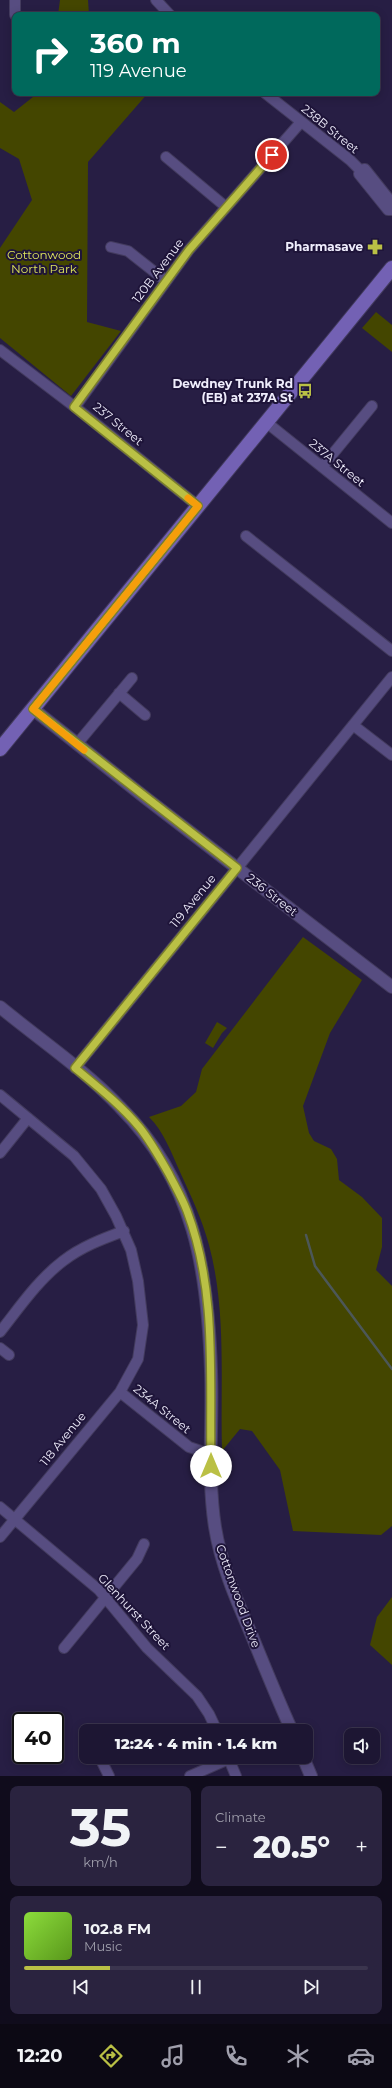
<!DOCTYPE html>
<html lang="en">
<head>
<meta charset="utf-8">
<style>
	:root { --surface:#1d1633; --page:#2a233f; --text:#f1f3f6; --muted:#a09fac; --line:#3b354e; --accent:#bac045 }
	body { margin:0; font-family:Montserrat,sans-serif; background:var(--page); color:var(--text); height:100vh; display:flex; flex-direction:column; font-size:15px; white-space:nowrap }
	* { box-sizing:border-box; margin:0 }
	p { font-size:13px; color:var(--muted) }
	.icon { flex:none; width:22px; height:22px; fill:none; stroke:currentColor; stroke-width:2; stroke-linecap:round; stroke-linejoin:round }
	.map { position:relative; height:1776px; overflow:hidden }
	.panel { display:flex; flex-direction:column; gap:10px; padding:10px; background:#100c1c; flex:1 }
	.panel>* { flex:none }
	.guide { position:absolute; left:12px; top:12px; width:368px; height:84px; border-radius:8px; box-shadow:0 2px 10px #0003,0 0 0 1px var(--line); background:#00695c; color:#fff; overflow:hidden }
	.buttons { position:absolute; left:344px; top:1728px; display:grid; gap:8px }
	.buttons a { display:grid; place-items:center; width:36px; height:36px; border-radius:8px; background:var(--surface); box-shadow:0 2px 10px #0003,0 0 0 1px var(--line); font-size:20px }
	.speed { position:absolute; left:12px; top:1712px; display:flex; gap:8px; font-size:20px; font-weight:700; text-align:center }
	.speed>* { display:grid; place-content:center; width:52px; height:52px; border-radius:50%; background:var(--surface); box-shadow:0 2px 10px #0003,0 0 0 1px var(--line); line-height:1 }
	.speed .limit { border:2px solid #111; border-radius:6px; background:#fff; color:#111 }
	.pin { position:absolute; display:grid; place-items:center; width:34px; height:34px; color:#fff; margin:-17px; border:2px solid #fff; border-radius:50%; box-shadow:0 1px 4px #0007 }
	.me { position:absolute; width:44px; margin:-22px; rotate:0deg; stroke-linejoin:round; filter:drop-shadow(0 0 3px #0008) }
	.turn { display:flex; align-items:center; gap:14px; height:84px; padding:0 12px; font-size:18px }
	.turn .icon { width:52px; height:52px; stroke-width:2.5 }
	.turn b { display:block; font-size:28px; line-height:34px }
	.big { font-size:30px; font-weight:800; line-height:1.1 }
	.panel .widget { flex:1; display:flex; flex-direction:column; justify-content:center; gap:6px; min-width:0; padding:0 14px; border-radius:8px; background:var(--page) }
	.panel .dial { align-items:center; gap:0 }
	.dial b { font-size:52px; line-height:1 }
	.song { display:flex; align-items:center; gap:12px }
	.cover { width:48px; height:48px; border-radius:6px; background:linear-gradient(135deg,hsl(90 70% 55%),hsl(90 70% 35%)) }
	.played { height:4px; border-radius:2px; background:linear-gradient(90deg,var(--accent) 25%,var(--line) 25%) }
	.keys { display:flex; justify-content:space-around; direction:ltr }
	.heat { display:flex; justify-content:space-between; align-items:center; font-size:22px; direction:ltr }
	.panel .tiles { flex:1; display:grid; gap:10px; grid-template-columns:1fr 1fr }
	.widget:last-child { grid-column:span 2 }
	.trip { position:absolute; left:79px; top:1724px; width:234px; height:40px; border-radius:8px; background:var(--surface); box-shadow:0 2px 10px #0003,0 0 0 1px var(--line); font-weight:800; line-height:40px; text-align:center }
	.tab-bar { display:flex; height:64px; justify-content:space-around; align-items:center; background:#0c0914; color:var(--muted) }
	.tab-bar .icon { width:28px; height:28px }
	.tab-bar .selected { color:var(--accent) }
	.tab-bar b { font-size:18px; color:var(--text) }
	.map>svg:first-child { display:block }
	.green { fill:#444600 }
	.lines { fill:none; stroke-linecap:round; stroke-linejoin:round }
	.stream { stroke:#4c5758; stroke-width:2.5 }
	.minor-casing { stroke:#433b5e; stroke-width:12 }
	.tertiary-casing { stroke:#433b5e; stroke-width:14 }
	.secondary-casing { stroke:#433b5e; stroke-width:16 }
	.minor { stroke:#574d81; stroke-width:10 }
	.tertiary { stroke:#574d81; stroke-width:12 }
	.secondary { stroke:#7361b4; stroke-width:14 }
	.route-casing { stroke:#797d2d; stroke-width:10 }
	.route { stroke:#bac045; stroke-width:7 }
	.slow { stroke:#f59e0b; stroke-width:7 }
	.labels { text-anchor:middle; stroke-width:4; stroke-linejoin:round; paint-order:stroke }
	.street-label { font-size:12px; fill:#efedfc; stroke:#1e1439 }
	.poi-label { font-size:12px; font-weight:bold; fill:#efedfc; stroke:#1e1439; text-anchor:end }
	.park-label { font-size:12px; fill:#dde45c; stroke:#1e1439 }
</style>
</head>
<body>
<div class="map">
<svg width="392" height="1776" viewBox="0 0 392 1776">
	<rect width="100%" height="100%" fill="#271e44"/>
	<path class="green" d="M 60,0 L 88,0 L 89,15 L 58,15 Z
		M 38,93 L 148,93 L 88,162 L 87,322 L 121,331 L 71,396 L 0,338 L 0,248 L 32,200 L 19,159 L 0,148 L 0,102 L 14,112 Z
		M 376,312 L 392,325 L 392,352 L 362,328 Z
		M 303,937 L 362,980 L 330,1033 L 303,1106 L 309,1133 L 314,1141 L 331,1149 L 337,1159 L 339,1180 L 362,1197 L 382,1218 L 382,1247 L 376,1270 L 392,1286 L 392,1526 L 381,1535 L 293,1531 L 280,1470 L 252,1431 L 240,1429 L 222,1451 C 220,1383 227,1312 209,1245 C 202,1219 191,1196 180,1172 C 171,1152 164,1132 149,1117 L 181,1106 L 196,1092 L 202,1069 Z
		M 217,1022 L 227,1028 L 222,1033 L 213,1048 L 205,1043 Z
		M 392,1597 L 392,1665 L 370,1645 L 377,1617 Z"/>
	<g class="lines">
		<path class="stream" d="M 306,1235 L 315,1266 L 392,1369"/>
		<g class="minor-casing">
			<path id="minor" d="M 15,0 L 15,15
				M 156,0 L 170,15
				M 265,93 L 350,160 L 360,170 L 359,174 L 388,210 L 392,210
				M 166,157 L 226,207
				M 360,170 L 365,169 L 392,203
				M 111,247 L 128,251 L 166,281
				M 0,350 L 75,407 L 198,506
				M 75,407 L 189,250 L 301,122
				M 266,422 L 392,523
				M 322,467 L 372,406
				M 246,536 L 392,651
				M 119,693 L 145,715
				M 353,725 L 392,755
				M 77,744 L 132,678
				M 75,1068 L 392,677
				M 0,1095 L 74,1156 L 101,1189 L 116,1216 L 131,1250 L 138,1281 L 143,1325 L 138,1359 L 120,1392 L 0,1537
				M 0,1153 L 28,1118
				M 0,1332 C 19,1308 38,1280 63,1261 C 81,1247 102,1239 124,1231
				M 0,1348 L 9,1355
				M 120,1392 L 189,1447 L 210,1454
				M 0,1507 L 99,1590 L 147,1648 L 197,1696 L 209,1714 L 217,1731
				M 64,1648 L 137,1559 L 144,1544
				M 228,1757 L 236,1776
				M 102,1762 L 109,1776
				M 190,1776 L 229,1759"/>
		</g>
		<g class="tertiary-casing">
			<path id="tertiary" d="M 33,709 L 147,799 L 392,987
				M 0,1007 C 39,1039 86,1071 120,1107 C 195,1182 208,1271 211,1371 C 213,1423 207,1476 215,1527 C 221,1565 237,1601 252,1636 C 265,1668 278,1700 292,1731
				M 303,1757 L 311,1776"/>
		</g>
		<g class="secondary-casing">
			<path id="secondary" d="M 0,749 L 392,268"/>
		</g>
		<use href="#minor" class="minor"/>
		<use href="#tertiary" class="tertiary"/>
		<use href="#secondary" class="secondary"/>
	</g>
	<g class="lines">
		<g class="route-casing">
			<path id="route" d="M 211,1466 C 209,1381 218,1293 187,1211 C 182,1198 175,1186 169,1174 C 160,1158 151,1142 140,1128 C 121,1105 98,1087 75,1068 L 237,868 L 33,709 L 198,506 L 74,407 L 189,250 L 272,155"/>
		</g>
		<use href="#route" class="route"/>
		<path class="slow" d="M 84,750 L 33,709 L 198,506 L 188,498"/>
	</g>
	<defs>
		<g id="pharmacy-bare" transform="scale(1.2)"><path d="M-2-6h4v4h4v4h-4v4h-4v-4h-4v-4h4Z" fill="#bac045" stroke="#1e1439" stroke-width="2.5" paint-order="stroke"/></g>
		<g id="bus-bare" transform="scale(1.2)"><path d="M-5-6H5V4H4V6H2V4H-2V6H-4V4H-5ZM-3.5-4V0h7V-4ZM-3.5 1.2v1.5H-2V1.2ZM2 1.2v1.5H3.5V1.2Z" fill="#bac045" stroke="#1e1439" stroke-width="2.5" paint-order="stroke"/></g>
	</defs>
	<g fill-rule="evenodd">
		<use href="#pharmacy-bare" x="375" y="247"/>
		<use href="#bus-bare" x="305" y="391"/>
	</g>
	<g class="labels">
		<g class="street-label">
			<text transform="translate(330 129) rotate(39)" y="4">238B Street</text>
			<text transform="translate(158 271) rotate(-53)" y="4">120B Avenue</text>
			<text transform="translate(118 424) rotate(39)" y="4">237 Street</text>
			<text transform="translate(337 463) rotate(39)" y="4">237A Street</text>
			<text transform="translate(272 895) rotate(38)" y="4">236 Street</text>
			<text transform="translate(193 901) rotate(-51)" y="4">119 Avenue</text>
			<text transform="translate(162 1409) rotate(39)" y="4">234A Street</text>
			<text transform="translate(63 1439) rotate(-51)" y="4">118 Avenue</text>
			<text transform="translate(238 1596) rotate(70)" y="4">Cottonwood Drive</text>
			<text transform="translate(134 1612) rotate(47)" y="4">Glenhurst Street</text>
		</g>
		<g class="poi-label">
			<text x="363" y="251">Pharmasave</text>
			<text x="293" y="388">Dewdney Trunk Rd<tspan x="293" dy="14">(EB) at 237A St</tspan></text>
		</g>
		<g class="park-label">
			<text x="44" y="259">Cottonwood<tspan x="44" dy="14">North Park</tspan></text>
		</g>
	</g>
</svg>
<div class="buttons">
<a><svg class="icon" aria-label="sound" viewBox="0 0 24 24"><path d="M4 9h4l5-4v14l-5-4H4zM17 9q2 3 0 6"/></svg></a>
</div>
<div class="speed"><div class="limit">40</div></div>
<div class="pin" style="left:272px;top:155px;background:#d93025"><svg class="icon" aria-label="arrive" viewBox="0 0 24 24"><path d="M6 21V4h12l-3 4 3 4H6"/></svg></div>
<svg class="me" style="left:211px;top:1466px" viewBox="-20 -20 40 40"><circle r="19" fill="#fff"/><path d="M0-13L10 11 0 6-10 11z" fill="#bac045"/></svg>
<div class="trip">12:24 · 4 min · 1.4 km</div>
<div class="guide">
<div class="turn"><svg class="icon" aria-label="right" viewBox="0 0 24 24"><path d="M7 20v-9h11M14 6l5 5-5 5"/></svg><div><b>360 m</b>119 Avenue</div></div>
</div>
</div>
<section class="panel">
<div class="tiles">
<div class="widget dial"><b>35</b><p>km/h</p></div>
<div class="widget"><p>Climate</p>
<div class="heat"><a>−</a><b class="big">20.5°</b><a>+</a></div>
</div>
<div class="widget">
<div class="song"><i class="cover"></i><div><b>102.8 FM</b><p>Music</p></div></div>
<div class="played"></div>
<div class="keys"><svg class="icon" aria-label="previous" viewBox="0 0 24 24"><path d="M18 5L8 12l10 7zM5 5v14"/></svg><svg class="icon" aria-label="pause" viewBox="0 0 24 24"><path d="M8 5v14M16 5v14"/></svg><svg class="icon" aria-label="next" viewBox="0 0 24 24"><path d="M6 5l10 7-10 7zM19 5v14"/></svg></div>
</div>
</div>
</section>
<nav class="tab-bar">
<b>12:20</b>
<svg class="icon selected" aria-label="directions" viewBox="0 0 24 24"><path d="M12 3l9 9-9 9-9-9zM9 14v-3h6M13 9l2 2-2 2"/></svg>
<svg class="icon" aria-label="music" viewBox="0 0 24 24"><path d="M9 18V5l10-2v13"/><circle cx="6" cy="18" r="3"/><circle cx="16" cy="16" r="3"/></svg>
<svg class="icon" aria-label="phone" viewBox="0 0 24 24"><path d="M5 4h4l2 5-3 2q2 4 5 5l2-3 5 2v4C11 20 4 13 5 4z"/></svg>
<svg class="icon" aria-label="climate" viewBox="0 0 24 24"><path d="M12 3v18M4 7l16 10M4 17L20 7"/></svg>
<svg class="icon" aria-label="car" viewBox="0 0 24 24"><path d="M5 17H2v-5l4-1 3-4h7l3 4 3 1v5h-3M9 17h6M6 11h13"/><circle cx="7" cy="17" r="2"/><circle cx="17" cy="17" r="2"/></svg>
</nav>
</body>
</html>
